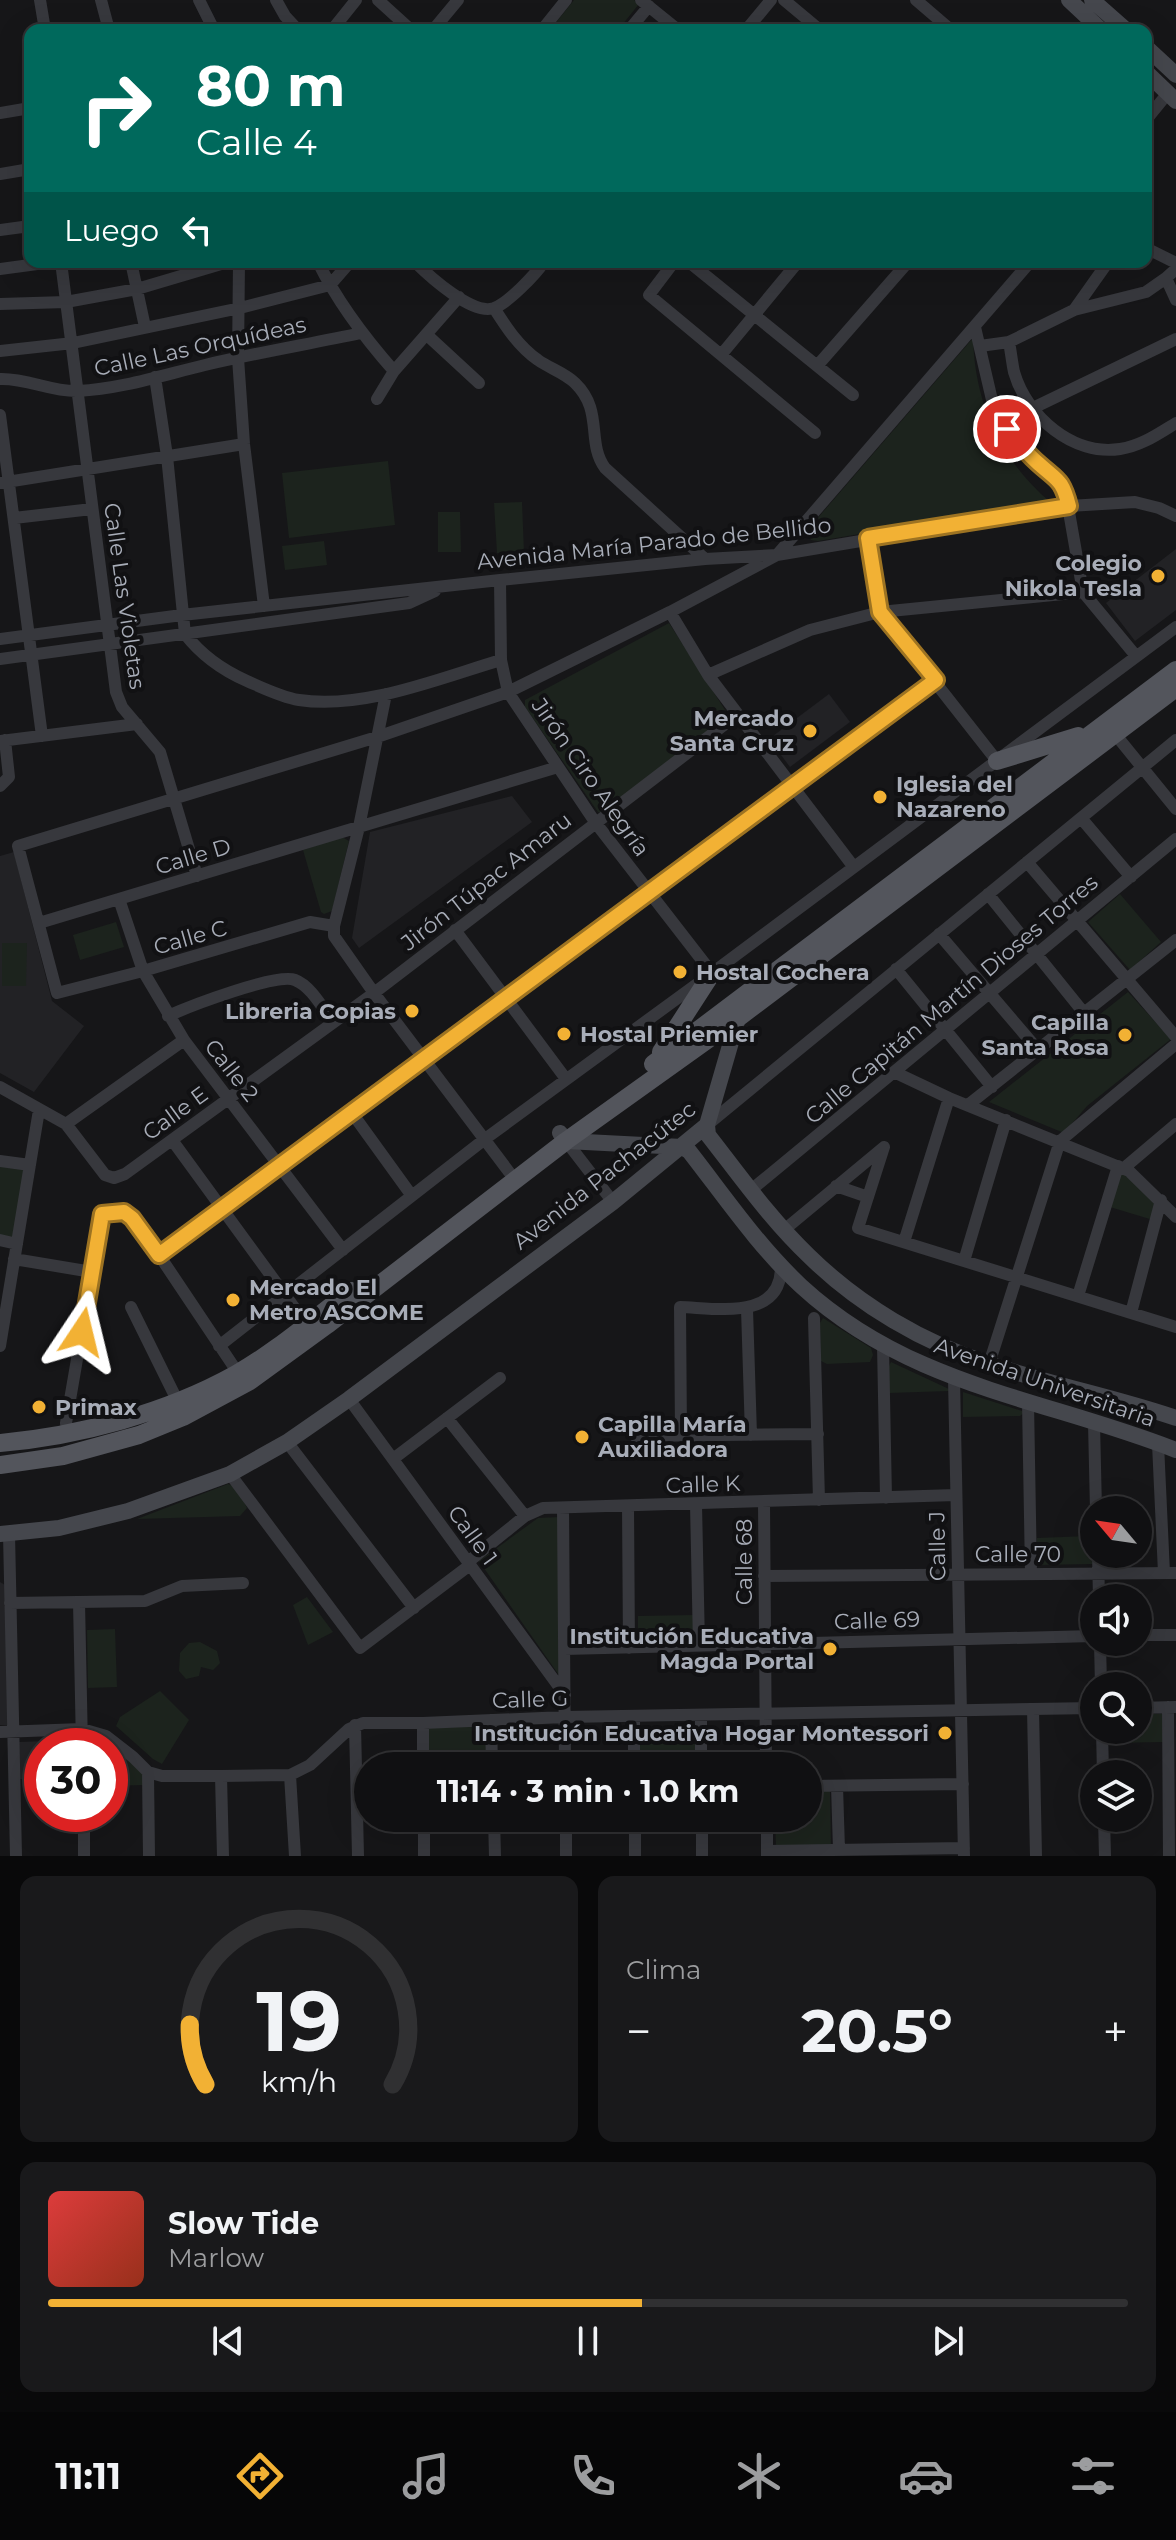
<!DOCTYPE html>
<html lang="es">
<head>
<meta charset="utf-8">
<style>
	:root { --surface:#101012; --page:#19191b; --text:#f1f3f6; --muted:#9c9d9f; --line:#303032; --accent:#f2b134 }
	body { margin:0; font-family:Montserrat,sans-serif; background:var(--page); color:var(--text); height:100vh; display:flex; flex-direction:column; font-size:30px; white-space:nowrap }
	* { box-sizing:border-box; margin:0 }
	p { font-size:26px; color:var(--muted) }
	.icon { flex:none; width:44px; height:44px; fill:none; stroke:currentColor; stroke-width:2; stroke-linecap:round; stroke-linejoin:round }
	.map { position:relative; height:1856px; overflow:hidden }
	.drawer { display:flex; flex-direction:column; gap:20px; padding:20px; background:#09090a; flex:1 }
	.drawer>* { flex:none }
	.banner { position:absolute; left:24px; top:24px; width:1128px; height:244px; border-radius:16px; box-shadow:0 8px 32px #0002,0 0 0 2px var(--line); background:#00695c; color:#fff; overflow:hidden }
	.needle { width:52px; rotate:299deg }
	.buttons { position:absolute; left:1080px; top:1496px; display:grid; gap:16px }
	.buttons a { display:grid; place-items:center; width:72px; height:72px; border-radius:50%; background:var(--surface); box-shadow:0 8px 32px #0002,0 0 0 2px var(--line); font-size:40px }
	.speed { position:absolute; left:24px; top:1728px; display:flex; gap:16px; font-size:40px; font-weight:700; text-align:center }
	.speed>* { display:grid; place-content:center; width:104px; height:104px; border-radius:50%; background:var(--surface); box-shadow:0 8px 32px #0002,0 0 0 2px var(--line); line-height:1 }
	.speed .limit { border:12px solid #d22; background:#fff; color:#111 }
	.pin { position:absolute; display:grid; place-items:center; width:68px; height:68px; color:#fff; margin:-34px; border:4px solid #fff; border-radius:50%; box-shadow:0 2px 8px #0007 }
	.me { position:absolute; width:88px; margin:-44px; rotate:10deg; stroke-linejoin:round; filter:drop-shadow(0 0 6px #0008) }
	.turn { display:flex; align-items:center; gap:28px; height:168px; padding:0 40px; font-size:36px }
	.turn .icon { width:104px; height:104px; stroke-width:2.5 }
	.turn b { display:block; font-size:56px; line-height:68px }
	.then { display:flex; align-items:center; height:76px; padding:0 40px; background:#0003; gap:16px; font-size:30px }
	.big { font-size:60px; font-weight:700; line-height:1.1 }
	.drawer .card { flex:1; display:flex; flex-direction:column; justify-content:center; gap:12px; min-width:0; padding:0 28px; border-radius:16px; background:var(--page) }
	.drawer .dial { align-items:center; gap:0 }
	.dial svg { height:208px; overflow:visible; fill:none; stroke:var(--line); stroke-width:7; stroke-linecap:round; text-anchor:middle }
	.dial text { fill:var(--text); stroke:none }
	.song { display:flex; align-items:center; gap:24px }
	.cover { width:96px; height:96px; border-radius:12px; background:linear-gradient(135deg,hsl(0 70% 55%),hsl(10 70% 35%)) }
	.played { height:8px; border-radius:4px; background:linear-gradient(90deg,var(--accent) 55%,var(--line) 55%) }
	.keys { display:flex; justify-content:space-around; direction:ltr }
	.heat { display:flex; justify-content:space-between; align-items:center; font-size:44px; direction:ltr }
	.drawer .tiles { flex:1; display:grid; gap:20px; grid-template-columns:1fr 1fr }
	.card:last-child { grid-column:span 2 }
	.trip { position:absolute; left:354px; top:1752px; width:468px; height:80px; border-radius:40px; background:var(--surface); box-shadow:0 8px 32px #0002,0 0 0 2px var(--line); font-weight:700; line-height:80px; text-align:center }
	.menu { display:flex; height:128px; justify-content:space-around; align-items:center; background:#060607; color:var(--muted) }
	.menu .icon { width:56px; height:56px }
	.menu .current { color:var(--accent) }
	.menu b { font-size:36px; color:var(--text) }
	.map>svg:first-child { display:block }
	.built { fill:#222225 }
	.green { fill:#1c231d }
	.lines { fill:none; stroke-linecap:round; stroke-linejoin:round }
	.street { stroke:#37383d; stroke-width:12 }
	.secondary { stroke:#45474d; stroke-width:16 }
	.primary { stroke:#53555c; stroke-width:18 }
	.route-casing { stroke:#9d7322; stroke-width:20 }
	.route { stroke:#f2b134; stroke-width:14 }
	.poi-dot { fill:#f2b134; stroke:#111113; stroke-width:3 }
	.labels { text-anchor:middle; stroke-width:8; stroke-linejoin:round; paint-order:stroke }
	.street-label { font-size:22px; fill:#a8adb8; stroke:#111113 }
	.poi-label { font-size:22px; font-weight:bold; fill:#a8adb8; stroke:#111113; text-anchor:end }
</style>
</head>
<body>
<div class="map">
<svg width="1176" height="1856" viewBox="0 0 1176 1856">
	<rect width="100%" height="100%" fill="#161618"/>
	<path class="built" d="M 1176,549 L 1176,610 L 1135,641 L 1106,603 Z
		M 829,694 L 850,722 L 790,767 L 769,739 Z
		M 512,796 L 532,822 L 359,948 L 352,938 L 370,832 Z
		M 14,852 L 52,1001 L 84,1026 L 34,1092 L 0,1073 L 0,856 Z
		M 0,1582 L 5,1585 L 8,1725 L 0,1725 Z
		M 77,1740 L 78,1746 L 42,1746 L 42,1771 L 36,1779 L 20,1779 L 19,1742 Z"/>
	<path class="green" d="M 574,0 L 634,0 L 639,4 L 618,30 L 550,30 Z
		M 973,338 C 975,404 1000,459 1050,502 L 818,541 L 811,540 L 807,533 L 810,527 Z
		M 388,461 L 395,525 L 289,538 L 282,473 Z
		M 522,502 L 524,552 L 497,553 L 494,503 Z
		M 438,512 L 460,512 L 461,552 L 438,552 Z
		M 324,541 L 327,565 L 285,570 L 282,546 Z
		M 669,623 L 727,713 L 727,720 L 602,813 L 598,812 L 525,707 L 525,700 Z
		M 342,837 L 349,841 L 332,911 L 324,914 L 321,912 L 303,850 Z
		M 1120,894 L 1161,942 L 1130,970 L 1088,922 Z
		M 116,922 L 124,947 L 80,960 L 73,935 Z
		M 2,943 L 27,943 L 26,986 L 2,986 Z
		M 1128,992 L 1171,1039 L 1087,1106 L 1064,1133 L 989,1102 Z
		M 0,1166 L 22,1168 L 25,1175 L 15,1236 L 11,1239 L 0,1237 Z
		M 1121,1172 L 1157,1201 L 1153,1220 L 1110,1207 Z
		M 823,1318 L 871,1348 L 873,1355 L 870,1362 L 827,1364 L 821,1361 L 820,1323 Z
		M 891,1362 L 949,1389 L 949,1391 L 889,1393 L 889,1366 Z
		M 963,1392 L 1025,1412 L 1020,1416 L 963,1417 Z
		M 228,1484 L 238,1488 L 247,1508 L 240,1516 L 137,1519 Z
		M 559,1517 L 561,1678 L 479,1561 L 538,1518 Z
		M 1088,1536 L 1093,1537 L 1093,1564 L 1037,1565 L 1037,1538 Z
		M 307,1597 L 333,1632 L 308,1645 L 293,1605 Z
		M 694,1615 L 695,1642 L 638,1642 L 638,1616 Z
		M 115,1629 L 117,1687 L 88,1688 L 87,1630 Z
		M 200,1642 L 217,1651 L 220,1663 L 213,1670 L 201,1667 L 199,1676 L 186,1679 L 179,1671 L 180,1653 L 189,1643 Z
		M 160,1691 L 189,1720 L 162,1764 L 153,1759 L 116,1726 L 120,1717 Z
		M 1138,1714 L 1165,1714 L 1165,1742 L 1107,1743 L 1107,1730 L 1138,1730 Z
		M 489,1726 L 489,1759 L 429,1760 L 429,1728 Z
		M 639,1726 L 695,1727 L 695,1755 L 638,1754 Z
		M 83,1734 L 104,1738 L 143,1773 L 144,1785 L 110,1786 L 110,1746 L 84,1746 Z
		M 830,1791 L 831,1846 L 776,1847 L 775,1818 L 808,1818 L 808,1792 Z"/>
	<g class="lines">
		<path class="street" d="M 40,0 L 45,30
			M 101,0 L 109,30
			M 199,0 L 214,30
			M 276,0 L 285,16 L 298,30
			M 378,0 L 411,30
			M 641,0 L 678,30
			M 784,0 L 820,30
			M 916,0 L 951,30
			M 332,30 L 356,0
			M 433,30 L 458,0
			M 542,30 L 566,0
			M 629,30 L 649,6
			M 746,30 L 771,0
			M 0,113 L 30,108
			M 1146,120 L 1168,93
			M 0,174 L 30,169
			M 0,230 L 30,226
			M 1146,248 L 1176,263
			M 61,262 L 116,692 L 122,707 L 160,752 L 197,876
			M 131,262 L 145,327
			M 239,262 L 238,358 L 244,444 L 264,606
			M 318,262 C 338,303 364,337 394,371
			M 415,262 C 429,276 473,316 494,308 C 508,303 535,275 544,262
			M 674,262 L 649,295 L 815,433
			M 689,262 L 853,395
			M 0,269 L 52,262
			M 1176,269 L 1166,278 L 1176,300
			M 0,304 L 66,302 L 137,289 L 228,262
			M 494,308 C 506,327 519,347 538,360 C 549,368 565,373 575,383 C 604,411 586,442 605,468 L 705,559
			M 1074,310 L 1108,262
			M 975,327 L 992,400 L 1007,429 L 1041,467 L 1055,475 L 1065,489 L 1083,592 L 1136,656
			M 427,335 L 479,383
			M 1009,342 C 1011,352 1012,363 1014,372 C 1027,417 1073,456 1120,449 C 1141,446 1158,434 1176,423
			M 980,346 L 1009,342 L 1074,310 L 1146,292 L 1166,278
			M 0,351 L 73,343 L 240,308 L 330,285 L 350,262
			M 721,355 L 798,262
			M 817,366 L 908,262
			M 155,377 L 167,456 L 185,634 C 202,656 222,670 247,681 C 263,688 281,697 299,700 C 363,710 440,678 501,660
			M 0,379 C 27,378 51,392 78,391 C 121,389 163,375 205,365 C 256,353 309,344 361,333
			M 377,399 L 394,371 L 459,297
			M 1033,408 L 1176,339
			M 0,415 L 42,736
			M 0,483 L 244,444
			M 14,518 L 92,509
			M 868,538 L 880,612 L 997,761
			M 500,580 L 501,660 L 508,692 L 595,822 L 712,973
			M 670,612 L 708,675 L 853,866
			M 0,639 L 182,615 L 500,580 L 705,559 L 777,555 L 1069,506 L 1135,502 L 1159,508 L 1176,516
			M 0,659 L 409,603 L 435,591
			M 708,675 L 810,630 L 880,612 L 1083,592
			M 386,694 L 359,827 L 334,926 L 334,936 L 374,993 L 509,1172
			M 1115,734 L 1176,809
			M 0,741 L 137,724
			M 0,786 L 9,777 L 5,740
			M 1081,818 L 1131,877
			M 1027,862 L 1176,1037
			M 988,894 L 1084,1013
			M 119,899 L 143,971 L 184,1040 L 343,1250
			M 39,923 L 558,767
			M 334,926 L 310,922 L 143,971 L 57,993 L 18,846 L 377,737 L 508,692 L 670,612 L 777,555 L 1030,262
			M 455,930 L 566,1079
			M 939,934 L 1038,1050
			M 896,969 L 992,1087
			M 168,1016 C 190,1006 276,973 295,980 C 311,986 323,1009 333,1022
			M 894,1072 L 949,1098 L 1129,1171 L 1176,1217
			M 0,1087 L 66,1124 L 105,1175 L 114,1178 L 125,1174 L 374,993 L 737,715
			M 968,1105 L 1176,940
			M 352,1113 L 412,1196
			M 66,1124 L 184,1040
			M 707,1125 L 1176,740
			M 172,1140 L 307,1325
			M 566,1141 L 613,1202
			M 884,1147 L 858,1228 L 1176,1327
			M 0,1161 L 30,1165
			M 1124,1168 L 1176,1124
			M 836,1186 L 868,1197
			M 751,1190 L 1176,839
			M 784,1230 L 884,1147
			M 0,1240 L 17,1244
			M 904,1242 L 949,1098
			M 159,1255 L 936,680
			M 14,1259 L 92,1272
			M 964,1261 L 1006,1120
			M 1078,1296 L 1118,1166
			M 131,1307 L 177,1400
			M 747,1309 L 751,1435
			M 1131,1313 L 1161,1200
			M 814,1318 L 819,1500
			M 883,1345 L 886,1498
			M 0,1346 L 39,1110
			M 219,1346 L 485,1139 L 712,973 L 1176,627
			M 989,1364 L 1060,1141 L 1176,1044
			M 954,1379 L 964,1856
			M 349,1399 L 565,1695
			M 1028,1402 L 1031,1574
			M 447,1418 L 525,1516
			M 1094,1423 L 1096,1510
			M 67,1433 L 66,1423 L 102,1214 L 124,1212 L 143,1231 L 238,1373
			M 681,1435 L 680,1307 C 716,1308 781,1321 781,1267
			M 635,1436 L 818,1434
			M 287,1442 L 414,1608
			M 1158,1444 L 1164,1573
			M 393,1459 L 500,1378
			M 230,1474 L 360,1648 L 470,1565
			M 764,1502 L 766,1766
			M 696,1504 L 699,1645
			M 628,1506 L 629,1648
			M 563,1508 L 565,1766
			M 9,1534 L 16,1856
			M 1098,1554 L 1099,1598
			M 468,1562 L 525,1516 L 543,1508 L 956,1495
			M 764,1576 L 1176,1573
			M 79,1602 L 82,1746
			M 10,1603 L 145,1601 L 182,1586 L 243,1583
			M 1138,1635 L 1176,1635
			M 1100,1642 L 1101,1686
			M 564,1649 L 1094,1636
			M 1168,1707 L 1169,1856
			M 1138,1708 L 1175,1707
			M 1033,1709 L 1036,1856
			M 701,1715 L 701,1766
			M 634,1716 L 634,1766
			M 491,1720 L 492,1766
			M 423,1723 L 423,1766
			M 355,1725 L 358,1856
			M 1102,1730 L 1103,1774
			M 0,1732 L 82,1729 L 106,1736 L 133,1757 L 148,1772 L 162,1776 L 221,1776 L 290,1775 L 310,1765 L 349,1729 L 363,1723 L 423,1723 L 565,1717 L 1094,1708
			M 148,1772 L 149,1856
			M 290,1775 L 295,1856
			M 221,1776 L 223,1856
			M 808,1786 L 963,1784
			M 837,1786 L 839,1850
			M 84,1814 L 84,1856
			M 424,1818 L 424,1856
			M 494,1818 L 495,1856
			M 566,1818 L 566,1856
			M 635,1818 L 635,1856
			M 702,1818 L 702,1856
			M 767,1818 L 767,1856
			M 1104,1818 L 1105,1856
			M 767,1851 L 964,1848"/>
		<path class="secondary" d="M 1069,0 L 1101,30
			M 1092,0 L 1126,30
			M 1146,47 L 1176,75
			M 1146,72 L 1176,101
			M 738,1018 L 707,1125 L 708,1135 C 740,1176 771,1220 809,1256 C 859,1305 923,1343 990,1364 C 1051,1385 1115,1397 1176,1418
			M 560,1133 L 566,1141 L 682,1147 L 689,1151 C 725,1197 758,1246 801,1286 C 911,1387 1044,1398 1176,1450
			M 0,1534 L 59,1528 L 128,1511 L 230,1474 L 287,1442 L 349,1399 L 613,1202 L 707,1125"/>
		<path class="primary" d="M 997,761 L 1078,736
			M 661,1052 L 712,973
			M 653,1064 L 1176,670
			M 0,1443 C 79,1436 166,1413 236,1374 C 277,1351 313,1319 351,1291
			M 0,1465 L 63,1456 L 139,1435 L 183,1417 L 250,1381 L 327,1325 L 566,1141 L 738,1018 L 1176,688"/>
	</g>
	<g class="lines">
		<g class="route-casing">
			<path id="route" d="M 82,1332 L 102,1214 L 124,1212 L 132,1218 L 159,1255 L 936,680 L 880,612 L 868,538 L 1069,506 C 1062,479 1058,481 1039,464 C 1027,454 1017,441 1007,429"/>
		</g>
		<use href="#route" class="route"/>
	</g>
	<g class="poi-dot">
		<circle cx="1158" cy="576" r="8"/>
		<circle cx="810" cy="731" r="8"/>
		<circle cx="880" cy="797" r="8"/>
		<circle cx="680" cy="972" r="8"/>
		<circle cx="412" cy="1011" r="8"/>
		<circle cx="564" cy="1034" r="8"/>
		<circle cx="1125" cy="1035" r="8"/>
		<circle cx="233" cy="1300" r="8"/>
		<circle cx="39" cy="1407" r="8"/>
		<circle cx="582" cy="1437" r="8"/>
		<circle cx="830" cy="1649" r="8"/>
		<circle cx="945" cy="1733" r="8"/>
	</g>
	<g class="labels">
		<g class="street-label">
			<text transform="translate(200 346) rotate(-12)" y="8">Calle Las Orquídeas</text>
			<text transform="translate(654 543) rotate(-6)" y="8">Avenida María Parado de Bellido</text>
			<text transform="translate(125 596) rotate(82)" y="8">Calle Las Violetas</text>
			<text transform="translate(591 777) rotate(55)" y="8">Jirón Ciro Alegría</text>
			<text transform="translate(193 856) rotate(-17)" y="8">Calle D</text>
			<text transform="translate(486 881) rotate(-38)" y="8">Jirón Túpac Amaru</text>
			<text transform="translate(190 937) rotate(-16)" y="8">Calle C</text>
			<text transform="translate(951 999) rotate(-40)" y="8">Calle Capitán Martín Dioses Torres</text>
			<text transform="translate(232 1070) rotate(52)" y="8">Calle 2</text>
			<text transform="translate(175 1113) rotate(-36)" y="8">Calle E</text>
			<text transform="translate(604 1175) rotate(-38)" y="8">Avenida Pachacútec</text>
			<text transform="translate(1045 1382) rotate(19)" y="8">Avenida Universitaria</text>
			<text transform="translate(703 1484) rotate(-2)" y="8">Calle K</text>
			<text transform="translate(473 1535) rotate(54)" y="8">Calle 1</text>
			<text transform="translate(937 1546) rotate(-91)" y="8">Calle J</text>
			<text x="1018" y="1562">Calle 70</text>
			<text transform="translate(744 1562) rotate(-90)" y="8">Calle 68</text>
			<text transform="translate(877 1620) rotate(-2)" y="8">Calle 69</text>
			<text transform="translate(530 1699) rotate(-2)" y="8">Calle G</text>
		</g>
		<g class="poi-label">
			<text x="1142" y="571">Colegio<tspan x="1142" dy="25">Nikola Tesla</tspan></text>
			<text x="794" y="726">Mercado<tspan x="794" dy="25">Santa Cruz</tspan></text>
			<text x="896" y="792" text-anchor="start">Iglesia del<tspan x="896" dy="25">Nazareno</tspan></text>
			<text x="696" y="980" text-anchor="start">Hostal Cochera</text>
			<text x="396" y="1019">Libreria Copias</text>
			<text x="1109" y="1030">Capilla<tspan x="1109" dy="25">Santa Rosa</tspan></text>
			<text x="580" y="1042" text-anchor="start">Hostal Priemier</text>
			<text x="249" y="1295" text-anchor="start">Mercado El<tspan x="249" dy="25">Metro ASCOME</tspan></text>
			<text x="55" y="1415" text-anchor="start">Primax</text>
			<text x="598" y="1432" text-anchor="start">Capilla María<tspan x="598" dy="25">Auxiliadora</tspan></text>
			<text x="814" y="1644">Institución Educativa<tspan x="814" dy="25">Magda Portal</tspan></text>
			<text x="929" y="1741">Institución Educativa Hogar Montessori</text>
		</g>
	</g>
</svg>
<div class="buttons">
<a><svg class="needle" viewBox="-14 -14 28 28"><path d="M0-13l5 13h-10z" fill="#e53935"/><path d="M0 13l5-13h-10z" fill="#9c9d9f"/></svg></a>
<a><svg class="icon" aria-label="sound" viewBox="0 0 24 24"><path d="M4 9h4l5-4v14l-5-4H4zM17 9q2 3 0 6"/></svg></a>
<a><svg class="icon" aria-label="search" viewBox="0 0 24 24"><circle cx="10" cy="10" r="6"/><path d="M15 15l6 6"/></svg></a>
<a><svg class="icon" aria-label="layers" viewBox="0 0 24 24"><path d="M12 4l9 5-9 5-9-5zM3 14l9 5 9-5"/></svg></a>
</div>
<div class="speed"><div class="limit">30</div></div>
<div class="pin" style="left:1007px;top:429px;background:#d93025"><svg class="icon" aria-label="arrive" viewBox="0 0 24 24"><path d="M6 21V4h12l-3 4 3 4H6"/></svg></div>
<svg class="me" style="left:82px;top:1332px" viewBox="-20 -20 40 40"><path d="M0-17L14 15 0 8-14 15z" fill="#f2b134" stroke="#fff" stroke-width="4"/></svg>
<div class="trip">11:14 · 3 min · 1.0 km</div>
<div class="banner">
<div class="turn"><svg class="icon" aria-label="right" viewBox="0 0 24 24"><path d="M7 20v-9h11M14 6l5 5-5 5"/></svg><div><b>80 m</b>Calle 4</div></div>
<div class="then">Luego<svg class="icon" aria-label="left" viewBox="0 0 24 24"><path d="M17 20v-9H6M10 6l-5 5 5 5"/></svg></div>
</div>
</div>
<section class="drawer">
<div class="tiles">
<div class="card dial"><svg viewBox="0 0 100 80">
<path d="M14 69A42 42 0 1 1 86 69"/>
<path d="M14 69A42 42 0 0 1 8 46" stroke="#f2b134"/>
<text x="50" y="56" font-size="32" font-weight="700">19</text>
<text x="50" y="72" font-size="11">km/h</text>
</svg></div>
<div class="card"><p>Clima</p>
<div class="heat"><a>−</a><b class="big">20.5°</b><a>+</a></div>
</div>
<div class="card">
<div class="song"><i class="cover"></i><div><b>Slow Tide</b><p>Marlow</p></div></div>
<div class="played"></div>
<div class="keys"><svg class="icon" aria-label="previous" viewBox="0 0 24 24"><path d="M18 5L8 12l10 7zM5 5v14"/></svg><svg class="icon" aria-label="pause" viewBox="0 0 24 24"><path d="M8 5v14M16 5v14"/></svg><svg class="icon" aria-label="next" viewBox="0 0 24 24"><path d="M6 5l10 7-10 7zM19 5v14"/></svg></div>
</div>
</div>
</section>
<nav class="menu">
<b>11:11</b>
<svg class="icon current" aria-label="directions" viewBox="0 0 24 24"><path d="M12 3l9 9-9 9-9-9zM9 14v-3h6M13 9l2 2-2 2"/></svg>
<svg class="icon" aria-label="music" viewBox="0 0 24 24"><path d="M9 18V5l10-2v13"/><circle cx="6" cy="18" r="3"/><circle cx="16" cy="16" r="3"/></svg>
<svg class="icon" aria-label="phone" viewBox="0 0 24 24"><path d="M5 4h4l2 5-3 2q2 4 5 5l2-3 5 2v4C11 20 4 13 5 4z"/></svg>
<svg class="icon" aria-label="climate" viewBox="0 0 24 24"><path d="M12 3v18M4 7l16 10M4 17L20 7"/></svg>
<svg class="icon" aria-label="car" viewBox="0 0 24 24"><path d="M5 17H2v-5l4-1 3-4h7l3 4 3 1v5h-3M9 17h6M6 11h13"/><circle cx="7" cy="17" r="2"/><circle cx="17" cy="17" r="2"/></svg>
<svg class="icon" aria-label="filters" viewBox="0 0 24 24"><path d="M4 7h16M4 17h16"/><circle cx="9" cy="7" r="2"/><circle cx="15" cy="17" r="2"/></svg>
</nav>
</body>
</html>
